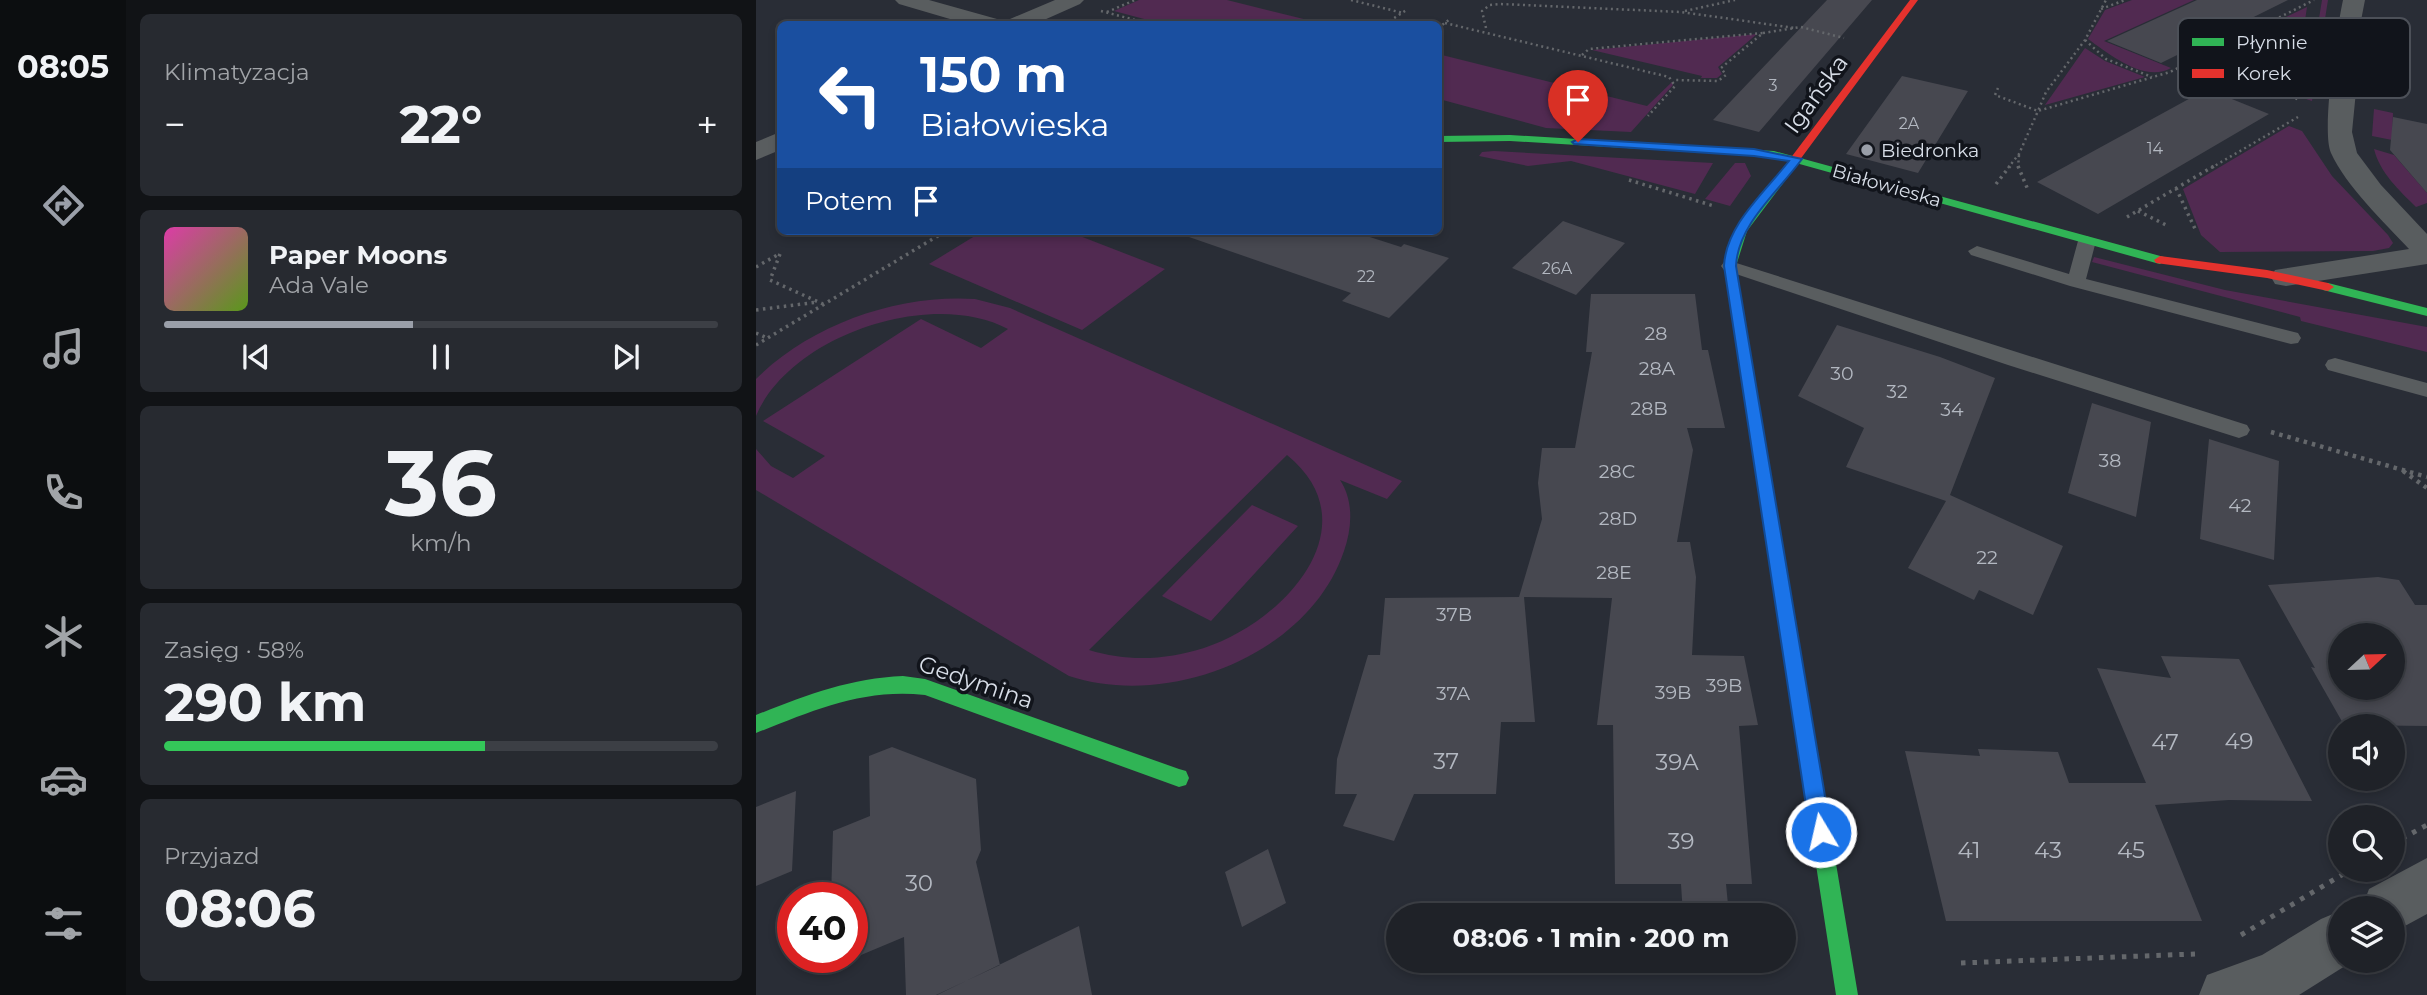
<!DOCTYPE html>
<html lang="pl">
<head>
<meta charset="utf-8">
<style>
	:root { --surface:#1f2228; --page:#272a30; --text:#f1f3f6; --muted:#a1a4a8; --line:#3c3f45; --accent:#9a9fa9 }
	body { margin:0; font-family:Montserrat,sans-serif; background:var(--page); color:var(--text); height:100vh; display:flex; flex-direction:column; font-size:26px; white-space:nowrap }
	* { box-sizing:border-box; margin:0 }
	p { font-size:23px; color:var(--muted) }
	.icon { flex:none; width:38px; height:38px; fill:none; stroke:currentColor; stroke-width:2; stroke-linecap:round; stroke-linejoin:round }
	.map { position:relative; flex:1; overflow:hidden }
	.panel { display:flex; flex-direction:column; gap:14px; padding:14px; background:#111316; width:630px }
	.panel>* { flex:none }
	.top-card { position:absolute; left:21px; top:21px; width:665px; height:214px; border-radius:10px; box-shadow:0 4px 10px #0003,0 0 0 2px var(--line); background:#1a4fa0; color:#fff; overflow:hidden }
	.needle { width:46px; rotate:68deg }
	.fabs { position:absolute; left:1572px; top:623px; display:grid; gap:14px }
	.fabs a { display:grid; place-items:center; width:77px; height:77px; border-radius:50%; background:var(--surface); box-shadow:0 4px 10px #0003,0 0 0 2px var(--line); font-size:35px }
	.speed { position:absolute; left:21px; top:882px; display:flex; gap:14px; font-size:35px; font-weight:700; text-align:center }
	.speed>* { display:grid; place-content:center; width:91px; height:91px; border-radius:50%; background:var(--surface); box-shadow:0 4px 10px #0003,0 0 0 2px var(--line); line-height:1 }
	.speed .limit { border:10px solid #d22; background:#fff; color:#111 }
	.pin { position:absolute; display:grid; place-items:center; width:60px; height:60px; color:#fff; margin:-72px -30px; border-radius:50% 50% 50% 0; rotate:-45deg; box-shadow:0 0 7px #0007 }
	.pin .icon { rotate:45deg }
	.me { position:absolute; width:77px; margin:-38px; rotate:351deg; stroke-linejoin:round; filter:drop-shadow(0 0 5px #0008) }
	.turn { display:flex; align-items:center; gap:24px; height:147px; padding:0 28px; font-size:32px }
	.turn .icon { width:91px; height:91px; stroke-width:2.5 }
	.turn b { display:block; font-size:49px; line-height:60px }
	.then { display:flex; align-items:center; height:66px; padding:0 28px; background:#0003; gap:14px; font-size:26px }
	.big { font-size:52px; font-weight:700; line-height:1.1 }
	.panel .widget { flex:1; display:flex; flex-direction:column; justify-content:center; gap:10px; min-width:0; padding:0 24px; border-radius:10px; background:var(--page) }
	.panel .dial { align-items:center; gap:0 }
	.dial b { font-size:91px; line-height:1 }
	.song { display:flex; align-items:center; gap:21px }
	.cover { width:84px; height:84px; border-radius:10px; background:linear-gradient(135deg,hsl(320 70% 55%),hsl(90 70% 35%)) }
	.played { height:7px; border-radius:4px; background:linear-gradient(90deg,var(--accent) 45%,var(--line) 45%) }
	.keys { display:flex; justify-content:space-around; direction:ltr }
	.heat { display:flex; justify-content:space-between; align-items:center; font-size:38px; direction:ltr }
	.charge { height:10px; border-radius:5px; background:linear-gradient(90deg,#34c759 58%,var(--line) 0) }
	.trip { position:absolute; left:630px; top:903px; width:410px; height:70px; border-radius:35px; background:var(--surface); box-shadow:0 4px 10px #0003,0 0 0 2px var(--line); font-weight:700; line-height:70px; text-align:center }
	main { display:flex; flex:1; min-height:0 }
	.tabs { display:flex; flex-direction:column; width:126px; justify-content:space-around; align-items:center; background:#0c0e10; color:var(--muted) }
	.tabs .icon { width:49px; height:49px }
	.tabs .current { color:var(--accent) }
	.tabs b { font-size:32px; color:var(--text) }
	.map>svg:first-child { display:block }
	.green { fill:#512a51; fill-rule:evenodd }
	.building { fill:#474850; fill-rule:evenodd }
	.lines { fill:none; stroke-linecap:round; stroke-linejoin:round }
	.path-far3 { stroke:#64676b; stroke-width:2.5; stroke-dasharray:2 3.5; stroke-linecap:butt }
	.path-far2 { stroke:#64676b; stroke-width:3.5; stroke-dasharray:2.5 4.5; stroke-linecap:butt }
	.path-far1 { stroke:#64676b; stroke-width:4.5; stroke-dasharray:3.5 5; stroke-linecap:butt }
	.path { stroke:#64676b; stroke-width:5; stroke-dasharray:4.5 7; stroke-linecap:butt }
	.lane { fill:#595d5f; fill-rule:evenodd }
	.street { fill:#595d5f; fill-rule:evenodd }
	.fast { fill:#30b455; fill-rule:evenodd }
	.jam { fill:#e5322d; fill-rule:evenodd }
	.route { fill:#1a73e8; stroke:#114b97; stroke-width:2 }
	.poi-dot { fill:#9a9fa9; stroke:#11141b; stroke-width:2.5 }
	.labels { text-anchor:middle; stroke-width:7; stroke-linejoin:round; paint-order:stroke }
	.far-number-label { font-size:16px; fill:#b3b8c1 }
	.far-poi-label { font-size:19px; fill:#d7dde7; stroke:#11141b; text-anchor:start }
	.far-street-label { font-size:19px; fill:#d7dde7; stroke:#11141b }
	.number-label { font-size:19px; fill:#b3b8c1 }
	.street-label { font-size:23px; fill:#d7dde7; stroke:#11141b }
	.near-number-label { font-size:23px; fill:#b3b8c1 }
	.key { fill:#11141b; stroke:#4c5058; stroke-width:2 }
	.key-label { font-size:19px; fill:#d7dde7 }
</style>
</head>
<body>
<main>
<nav class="tabs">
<b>08:05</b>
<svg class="icon current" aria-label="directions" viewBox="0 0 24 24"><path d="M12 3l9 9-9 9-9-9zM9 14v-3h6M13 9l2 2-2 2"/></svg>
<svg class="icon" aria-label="music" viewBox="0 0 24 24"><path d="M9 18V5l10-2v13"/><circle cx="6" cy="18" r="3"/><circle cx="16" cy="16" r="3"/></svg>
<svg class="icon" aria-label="phone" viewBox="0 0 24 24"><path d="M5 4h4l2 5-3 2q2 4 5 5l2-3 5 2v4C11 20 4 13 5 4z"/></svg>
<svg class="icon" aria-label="climate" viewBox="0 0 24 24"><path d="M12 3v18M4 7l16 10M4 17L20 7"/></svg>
<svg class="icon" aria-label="car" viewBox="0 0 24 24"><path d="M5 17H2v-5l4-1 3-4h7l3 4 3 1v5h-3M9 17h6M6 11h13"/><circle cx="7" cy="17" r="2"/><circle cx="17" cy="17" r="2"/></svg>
<svg class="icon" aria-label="filters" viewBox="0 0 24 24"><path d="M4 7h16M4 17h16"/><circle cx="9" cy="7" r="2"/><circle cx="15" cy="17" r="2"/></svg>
</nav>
<section class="panel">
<div class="widget"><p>Klimatyzacja</p>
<div class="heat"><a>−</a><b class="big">22°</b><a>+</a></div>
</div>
<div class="widget">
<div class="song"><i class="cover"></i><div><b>Paper Moons</b><p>Ada Vale</p></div></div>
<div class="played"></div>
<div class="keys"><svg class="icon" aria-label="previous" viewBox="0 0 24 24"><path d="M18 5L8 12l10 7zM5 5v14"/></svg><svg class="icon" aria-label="pause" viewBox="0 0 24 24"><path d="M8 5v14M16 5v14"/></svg><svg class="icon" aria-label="next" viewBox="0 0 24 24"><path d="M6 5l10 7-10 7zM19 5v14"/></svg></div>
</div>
<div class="widget dial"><b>36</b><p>km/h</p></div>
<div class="widget"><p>Zasięg · 58%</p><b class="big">290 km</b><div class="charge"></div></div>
<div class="widget"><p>Przyjazd</p><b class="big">08:06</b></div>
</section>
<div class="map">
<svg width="1671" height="995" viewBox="0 0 1671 995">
	<rect width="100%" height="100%" fill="#292d36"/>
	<path class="green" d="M 383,0 L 471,0 L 568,24 L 407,24 L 358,11 Z
		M 1376,0 L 1438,0 L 1348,41 L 1415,68 C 1388,83 1353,54 1332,39 L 1349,10 Z
		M 1566,0 L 1572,0 L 1556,101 L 1550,99 Z
		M 1551,7 L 1540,80 L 1510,71 L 1477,42 Z
		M 1001,34 L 962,67 L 966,74 L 961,78 L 945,78 L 946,76 L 836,50 Z
		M 1329,48 L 1349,61 L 1389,77 L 1289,105 Z
		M 682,54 L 891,106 L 916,82 L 917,85 L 875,132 L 790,128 L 683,99 Z
		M 1618,109 L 1637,113 L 1636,140 L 1616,136 Z
		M 1533,126 L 1546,131 L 1576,176 L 1632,235 L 1637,243 L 1633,248 L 1617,251 L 1464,252 L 1445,235 L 1427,189 Z
		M 1618,149 L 1638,155 L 1671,193 L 1671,203 L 1660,207 C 1643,190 1624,173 1618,149 Z
		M 738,151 L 957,163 L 939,194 L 815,161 L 772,166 L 723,156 L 726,152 Z
		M 979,163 L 989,163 L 995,176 L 974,206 L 949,199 Z
		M 227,231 L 311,231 L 409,269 L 326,330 L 173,264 Z
		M 1338,257 L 1469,290 L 1671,327 L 1671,352 L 1545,321 L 1544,317 L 1336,262 Z
		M 219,299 L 254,308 L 646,481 L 631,499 L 584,480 C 598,501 596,528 588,551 C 553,655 413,709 313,676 L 0,490 L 0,449 L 15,466 L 37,478 L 69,456 L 7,421 L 165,319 L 225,348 L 252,329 C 176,288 34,335 0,416 L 0,379 C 55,324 142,294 219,299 ZM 531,455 C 618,526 526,623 448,648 C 410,660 372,662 333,650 Z
		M 496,505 L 542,526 L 455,621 L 406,596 Z"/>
	<path class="building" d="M 1071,0 L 1116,0 L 1003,132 L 957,120 Z
		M 1441,0 L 1532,0 L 1405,63 L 1351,41 Z
		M 1146,76 L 1212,91 L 1162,173 L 1090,154 Z
		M 1451,89 L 1513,114 L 1342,214 L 1281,182 Z
		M 1637,117 L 1671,124 L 1671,193 L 1634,150 Z
		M 807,221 L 869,243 L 820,295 L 756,268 Z
		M 434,231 L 595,231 L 645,247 L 648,244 L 693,258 L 633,318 L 586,301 L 595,293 L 433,237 Z
		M 835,294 L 939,294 L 946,350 L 952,350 L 969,428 L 931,428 L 937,450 L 921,542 L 934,542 L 940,577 L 936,655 L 988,656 L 1002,725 L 983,726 L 996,884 L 970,884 L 973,915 L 927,915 L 925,884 L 859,884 L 857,725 L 841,725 L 856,598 L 768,597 L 779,722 L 745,722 L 740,794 L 658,794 L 638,841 L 587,826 L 601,794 L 579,794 L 581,759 L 612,655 L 624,655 L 629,598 L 763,597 L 786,519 L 782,483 L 786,448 L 819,448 L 836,352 L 830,352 Z
		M 1081,325 L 1184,357 L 1239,378 L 1194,495 L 1307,546 L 1277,615 L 1223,590 L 1218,600 L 1152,568 L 1190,501 L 1090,467 L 1108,428 L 1042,396 Z
		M 1336,403 L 1395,422 L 1380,517 L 1312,493 Z
		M 1453,439 L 1523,461 L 1518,560 L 1444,539 Z
		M 1622,577 L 1643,580 L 1659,605 L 1671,605 L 1671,726 L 1588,725 L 1555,667 L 1559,668 L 1512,585 ZM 1584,635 L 1636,635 L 1636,688 L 1584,688 Z
		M 1405,656 L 1483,659 L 1556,801 L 1473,800 L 1399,805 L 1446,921 L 1190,921 L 1149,751 L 1224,756 L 1222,749 L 1302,752 L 1313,783 L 1390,783 L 1341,668 L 1415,678 Z
		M 136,747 L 220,779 L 225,850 L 220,862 L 244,965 L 180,995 L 150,995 L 148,937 L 74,968 L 74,957 L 96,957 L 96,898 L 75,898 L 77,831 L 114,816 L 113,756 Z
		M 40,791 L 36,871 L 0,886 L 0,807 Z
		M 512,849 L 530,903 L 486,927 L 469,872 Z
		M 323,926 L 336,995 L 181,995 Z"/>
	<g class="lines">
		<path class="path-far3" d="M 595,0 L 647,13
			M 1345,9 L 1369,0
			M 345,11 L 394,24
			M 929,11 L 979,0
			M 351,12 L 379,0
			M 689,23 L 913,77 L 919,86 L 892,116
			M 629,24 L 652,9
			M 682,28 L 694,19
			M 730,28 L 726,11 L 734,5 L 744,4 L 925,12 L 1039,28
			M 1007,33 L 1045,27 L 1088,38
			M 1329,40 L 1350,59 L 1396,77
			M 1471,44 L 1506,72 L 1546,84
			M 826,55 L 833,49 L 1007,33 L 965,68 L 970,75 L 962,81 L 918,80
			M 1436,61 L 1544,100
			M 1242,88 L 1239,95 L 1282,111 L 1290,92 L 1329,40 L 1350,0
			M 1252,168 L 1263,154 L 1282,111 L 1414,72 L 1558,0
			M 1262,168 L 1263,155
			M 1455,168 L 1542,117"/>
		<path class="path-far2" d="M 1262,166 L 1272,190
			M 873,180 L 958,206
			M 1240,184 L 1254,166
			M 1420,188 L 1440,231
			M 1382,211 L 1412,226
			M 1371,217 L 1458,166
			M 24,254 L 14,280 L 67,304
			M 0,267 L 23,254
			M 0,310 L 62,302
			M 0,333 L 11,338
			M 0,345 L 190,231"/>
		<path class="path-far1" d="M 1515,432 L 1671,477
			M 1647,471 L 1671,488"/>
		<path class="path" d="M 1636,844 L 1671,825
			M 1485,935 L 1594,870
			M 1205,963 L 1439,954"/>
		<path class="lane" d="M 1331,236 L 1340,241 L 1330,279 L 1542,333 L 1545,338 L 1542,343 L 1535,344 L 1314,286 L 1215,255 L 1212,251 L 1221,246 L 1313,274 L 1322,241 Z
			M 974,261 L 1491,425 L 1494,430 L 1491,435 L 1483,438 L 1252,365 L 968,270 L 965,266 L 968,262 Z
			M 1579,358 L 1671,383 L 1671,397 L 1572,370 L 1569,365 L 1572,360 Z"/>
		<path class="street" d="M 139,0 L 173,0 L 241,19 L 244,24 L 211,24 L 143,4 Z
			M 299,0 L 328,0 L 324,4 L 279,24 L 251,24 L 254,19 Z
			M 1587,0 L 1609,0 L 1601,41 L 1602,71 L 1596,132 L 1601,153 L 1625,185 L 1671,234 L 1671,264 L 1530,286 L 1519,284 L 1515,277 L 1519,270 L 1653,249 C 1628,222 1590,186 1575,153 C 1565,131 1581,28 1587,0 Z
			M 24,132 L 24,150 L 0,160 L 0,142 Z
			M 1671,858 L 1671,914 L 1636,933 L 1636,908 L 1606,908 L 1613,889 Z
			M 1584,911 L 1584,961 L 1597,961 L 1543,995 L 1443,995 L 1451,975 L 1506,955 L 1565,919 Z"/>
		<path class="fast" d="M 754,135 L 1018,151 L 1408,257 L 1410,260 L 1404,264 L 1400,263 L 1018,157 L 754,141 L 682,142 L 682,136 Z
			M 1022,179 L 1028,182 L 991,231 L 980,266 L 1102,995 L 1080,995 L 968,266 C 973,230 996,206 1018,180 Z
			M 1572,283 L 1671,308 L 1671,316 L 1567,290 L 1566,287 Z
			M 147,676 L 169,679 L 423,769 L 430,771 L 433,778 L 430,785 L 423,787 L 169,695 C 107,688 56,711 0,733 L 0,715 C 48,696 94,678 147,676 Z"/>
		<path class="jam" d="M 1154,0 L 1162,0 L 1026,184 L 1018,184 L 1018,180 Z
			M 1404,256 L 1511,270 L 1572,283 L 1578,287 L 1572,291 L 1511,278 L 1400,263 L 1398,260 Z"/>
	</g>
	<path class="route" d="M 822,139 L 998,149 L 1046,159 C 1022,192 982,224 980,266 L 1075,832 L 1072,839 L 1065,842 L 1057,839 L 1054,832 L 968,266 C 970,225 1008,193 1033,161 L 998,156 L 818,144 L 816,142 Z"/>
	<circle class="poi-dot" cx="1111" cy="150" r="7"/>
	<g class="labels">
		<g class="far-number-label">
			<text x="1017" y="91">3</text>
			<text x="1153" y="129">2A</text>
			<text x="1399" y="154">14</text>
			<text x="801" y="274">26A</text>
			<text x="610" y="282">22</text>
		</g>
		<g class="far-poi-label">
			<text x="1125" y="157">Biedronka</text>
		</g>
		<g class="far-street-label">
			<text transform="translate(1131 185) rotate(16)" y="7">Białowieska</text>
		</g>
		<g class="number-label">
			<text x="900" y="340">28</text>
			<text x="901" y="375">28A</text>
			<text x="1086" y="380">30</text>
			<text x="1141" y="398">32</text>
			<text x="893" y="415">28B</text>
			<text x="1196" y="416">34</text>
			<text x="1354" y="467">38</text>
			<text x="861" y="478">28C</text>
			<text x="1484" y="512">42</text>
			<text x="862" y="525">28D</text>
			<text x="1231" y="564">22</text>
			<text x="858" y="579">28E</text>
			<text x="698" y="621">37B</text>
			<text x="968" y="692">39B</text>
			<text x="917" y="699">39B</text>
			<text x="697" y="700">37A</text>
		</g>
		<g class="street-label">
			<text transform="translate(1060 94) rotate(-54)" y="8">Igańska</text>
			<text transform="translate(220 682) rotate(19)" y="8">Gedymina</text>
		</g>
		<g class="near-number-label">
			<text x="1483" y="749">49</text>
			<text x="1409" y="750">47</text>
			<text x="690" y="769">37</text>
			<text x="921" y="770">39A</text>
			<text x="925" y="849">39</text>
			<text x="1213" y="858">41</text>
			<text x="1292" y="858">43</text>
			<text x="1375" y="858">45</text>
			<text x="163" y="891">30</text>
		</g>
	</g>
	<rect x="1422" y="18" width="232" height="80" rx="10" class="key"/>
	<rect x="1436" y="38" width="32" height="8" fill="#30b455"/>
	<rect x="1436" y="69" width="32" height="9" fill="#e5322d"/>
	<g class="key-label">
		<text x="1480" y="49">Płynnie</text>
		<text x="1480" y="80">Korek</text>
	</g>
</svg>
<div class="fabs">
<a><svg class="needle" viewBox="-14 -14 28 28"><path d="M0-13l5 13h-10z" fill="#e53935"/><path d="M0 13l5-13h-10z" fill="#a1a4a8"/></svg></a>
<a><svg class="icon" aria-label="sound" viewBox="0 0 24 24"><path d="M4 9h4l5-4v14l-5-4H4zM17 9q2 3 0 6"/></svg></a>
<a><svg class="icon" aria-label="search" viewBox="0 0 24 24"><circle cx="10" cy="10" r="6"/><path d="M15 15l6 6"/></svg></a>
<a><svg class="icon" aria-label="layers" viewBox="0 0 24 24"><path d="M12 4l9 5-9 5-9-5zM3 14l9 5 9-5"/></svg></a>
</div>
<div class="speed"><div class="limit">40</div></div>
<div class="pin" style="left:822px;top:142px;background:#d93025"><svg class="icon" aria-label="arrive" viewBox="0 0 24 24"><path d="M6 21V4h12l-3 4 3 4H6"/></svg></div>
<svg class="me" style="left:1065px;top:832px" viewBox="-20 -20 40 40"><circle r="17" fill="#1a73e8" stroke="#fff" stroke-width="3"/><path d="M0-11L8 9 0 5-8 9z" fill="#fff"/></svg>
<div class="trip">08:06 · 1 min · 200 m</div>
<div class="top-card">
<div class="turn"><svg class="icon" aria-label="left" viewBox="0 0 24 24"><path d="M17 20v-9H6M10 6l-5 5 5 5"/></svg><div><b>150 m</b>Białowieska</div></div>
<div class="then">Potem<svg class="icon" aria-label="arrive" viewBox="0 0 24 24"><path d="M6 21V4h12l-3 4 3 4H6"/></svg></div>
</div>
</div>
</main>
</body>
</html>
